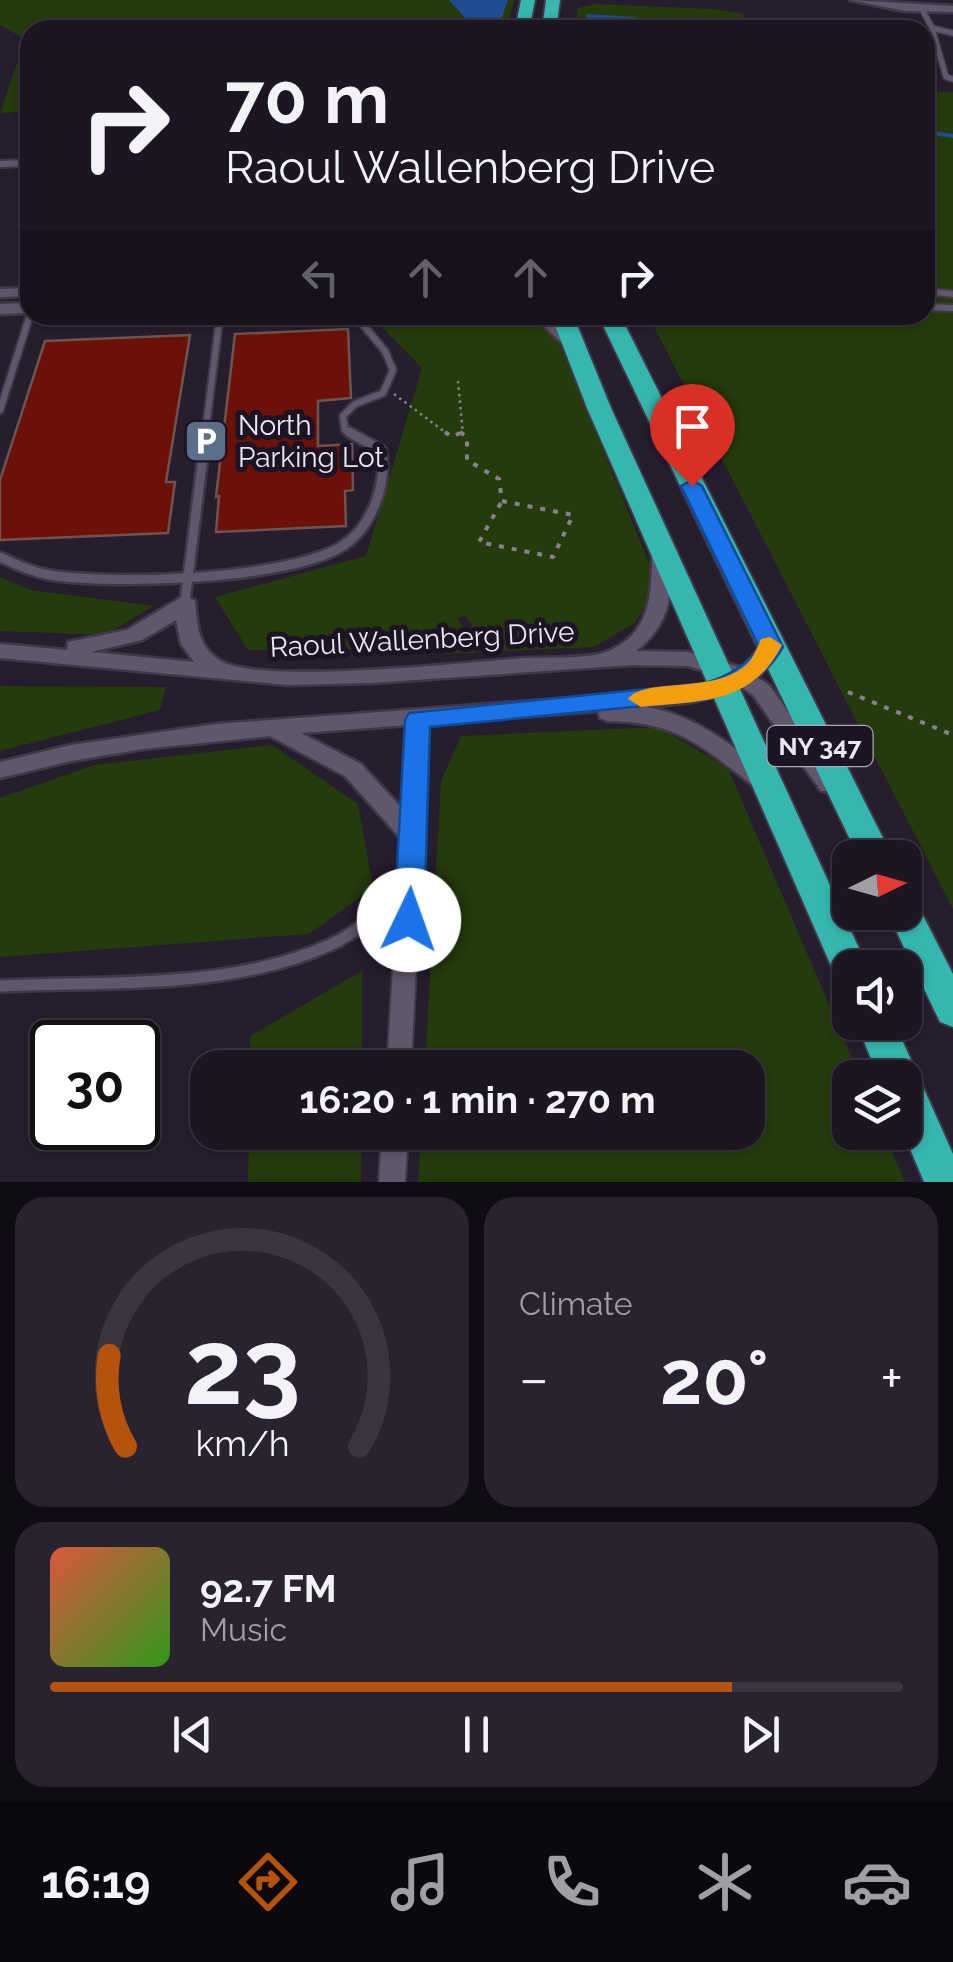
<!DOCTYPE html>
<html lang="en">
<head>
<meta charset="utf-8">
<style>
	:root { --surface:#1c1623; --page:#292330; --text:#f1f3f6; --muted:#a09fa6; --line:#3a3541; --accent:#b45309 }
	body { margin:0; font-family:Raleway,sans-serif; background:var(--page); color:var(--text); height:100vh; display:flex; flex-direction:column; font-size:38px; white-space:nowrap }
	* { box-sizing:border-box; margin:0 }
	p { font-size:32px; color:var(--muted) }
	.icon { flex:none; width:55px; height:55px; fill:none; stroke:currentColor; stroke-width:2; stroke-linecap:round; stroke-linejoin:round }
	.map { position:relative; height:1182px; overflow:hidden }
	.details { display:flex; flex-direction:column; gap:15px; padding:15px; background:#0f0c13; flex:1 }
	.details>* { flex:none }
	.guide { position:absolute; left:20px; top:20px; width:915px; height:305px; border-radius:30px; box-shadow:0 2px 8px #0004,0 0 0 2px var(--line); background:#1c1623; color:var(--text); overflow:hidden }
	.needle { width:65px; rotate:85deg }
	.buttons { position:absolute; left:832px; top:840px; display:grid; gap:20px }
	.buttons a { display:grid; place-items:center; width:90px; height:90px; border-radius:20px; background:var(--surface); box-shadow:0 2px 8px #0004,0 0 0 2px var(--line); font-size:50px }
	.speed { position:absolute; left:30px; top:1020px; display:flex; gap:20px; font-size:50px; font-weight:700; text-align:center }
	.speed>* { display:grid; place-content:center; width:130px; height:130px; border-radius:50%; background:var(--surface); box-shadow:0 2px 8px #0004,0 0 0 2px var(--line); line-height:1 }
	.speed .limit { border:5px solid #111; border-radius:15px; background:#fff; color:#111 }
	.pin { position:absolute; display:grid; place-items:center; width:85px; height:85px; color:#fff; margin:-102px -42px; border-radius:50% 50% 50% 0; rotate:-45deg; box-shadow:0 0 10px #0007 }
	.pin .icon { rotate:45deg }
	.me { position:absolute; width:110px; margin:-55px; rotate:3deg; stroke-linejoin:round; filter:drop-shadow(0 0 8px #0008) }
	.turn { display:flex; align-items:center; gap:35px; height:210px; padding:0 40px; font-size:45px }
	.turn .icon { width:130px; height:130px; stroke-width:2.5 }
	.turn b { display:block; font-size:70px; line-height:85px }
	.lanes { display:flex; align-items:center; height:95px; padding:0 40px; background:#0003; justify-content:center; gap:50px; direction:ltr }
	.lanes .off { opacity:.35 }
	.big { font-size:75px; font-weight:700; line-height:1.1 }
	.details .widget { flex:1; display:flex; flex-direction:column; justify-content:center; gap:15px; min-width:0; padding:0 35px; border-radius:30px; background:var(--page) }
	.details .dial { align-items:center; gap:0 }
	.dial svg { height:260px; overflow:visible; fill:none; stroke:var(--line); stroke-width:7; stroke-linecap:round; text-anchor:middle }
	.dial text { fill:var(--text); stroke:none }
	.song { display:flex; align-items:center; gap:30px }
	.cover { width:120px; height:120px; border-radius:15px; background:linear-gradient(135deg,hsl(10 70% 55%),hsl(110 70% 35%)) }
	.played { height:10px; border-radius:5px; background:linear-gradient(90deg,var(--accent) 80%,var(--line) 80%) }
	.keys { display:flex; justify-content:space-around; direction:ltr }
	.heat { display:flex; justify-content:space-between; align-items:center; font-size:55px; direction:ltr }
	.details .tiles { flex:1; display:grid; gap:15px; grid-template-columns:1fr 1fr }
	.widget:last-child { grid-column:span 2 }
	.trip { position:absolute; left:190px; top:1050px; width:575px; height:100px; border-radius:30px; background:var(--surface); box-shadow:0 2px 8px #0004,0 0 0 2px var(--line); font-weight:700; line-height:100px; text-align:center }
	.tabs { display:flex; height:160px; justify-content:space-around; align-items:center; background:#0b090e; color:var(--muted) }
	.tabs .icon { width:70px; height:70px }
	.tabs .on { color:var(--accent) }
	.tabs b { font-size:45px; color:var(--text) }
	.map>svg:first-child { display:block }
	.green { fill:#243b0c }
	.water { fill:#214c92 }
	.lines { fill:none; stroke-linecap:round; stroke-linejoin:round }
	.stream { stroke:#214c92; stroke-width:4 }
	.building { fill:#6b1107; stroke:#6e534e; stroke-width:2.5 }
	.service-far3-casing { stroke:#403847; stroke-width:8 }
	.service-far2-casing { stroke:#403847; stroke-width:10 }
	.service-far1-casing { stroke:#403847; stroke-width:14 }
	.service-casing { stroke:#403847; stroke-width:16 }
	.minor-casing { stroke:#403847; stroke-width:4 }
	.tertiary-casing { stroke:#403847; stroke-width:5 }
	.trunk-casing { stroke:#403847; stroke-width:4 }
	.path-far1 { stroke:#888090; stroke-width:2.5; stroke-dasharray:2.5 4; stroke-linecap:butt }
	.path { stroke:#888090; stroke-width:4; stroke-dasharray:5 8; stroke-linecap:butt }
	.service-far3 { stroke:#61576d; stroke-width:5 }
	.service-far2 { stroke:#61576d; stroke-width:6 }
	.service-far1 { stroke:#61576d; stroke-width:9 }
	.service { stroke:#61576d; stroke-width:11 }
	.minor { fill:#61576d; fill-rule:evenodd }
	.tertiary { fill:#61576d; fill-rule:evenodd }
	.trunk { fill:#35b6ae; fill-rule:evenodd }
	.route { fill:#1a73e8; stroke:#114b97; stroke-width:2.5 }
	.slow { fill:#f59e0b }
	.labels { text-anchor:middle; stroke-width:10; stroke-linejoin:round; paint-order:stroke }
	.shield { fill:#1c1325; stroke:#aea7b5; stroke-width:2.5 }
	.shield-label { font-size:25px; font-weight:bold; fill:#ece6f3 }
	.poi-label { font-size:28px; fill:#ece6f3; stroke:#1c1325; text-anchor:start }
	.street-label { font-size:28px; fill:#ece6f3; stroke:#1c1325 }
</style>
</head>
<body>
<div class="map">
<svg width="953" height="1182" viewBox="0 0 953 1182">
	<rect width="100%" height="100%" fill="#261d2f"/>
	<path class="green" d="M 0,0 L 449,0 L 465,18 L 505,11 L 508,0 L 514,0 L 507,30 L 375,27 L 350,30 L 30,30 L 30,111 L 0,113 L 25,39 L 0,25 Z
		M 596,4 L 713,9 L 743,14 L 750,30 L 575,30 L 578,8 Z
		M 925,92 L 953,92 L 953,909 L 648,315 L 925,315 Z
		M 370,315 L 536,315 L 555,332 L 658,585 L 635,623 L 594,647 L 444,654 L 473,625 L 465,616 L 456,618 L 465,628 L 435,649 L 248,650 L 215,597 L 366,556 L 422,368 Z
		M 0,577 L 31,590 L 154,606 L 105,635 L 0,631 Z
		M 0,686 L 166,687 L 160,710 L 0,751 Z
		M 659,727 L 728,768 L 860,1077 L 850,1078 L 850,1132 L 884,1133 L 905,1182 L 418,1182 L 421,1133 L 748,1132 L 748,1068 L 425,1067 L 441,781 L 461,736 Z
		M 272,745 L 358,804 L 373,888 L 309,934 L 0,957 L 0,798 L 94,765 Z
		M 362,971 L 362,1067 L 250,1067 L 250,1036 Z
		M 249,1133 L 362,1133 L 361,1182 L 248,1182 Z"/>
	<path class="water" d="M 449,0 L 508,0 L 500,23 L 465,18 Z"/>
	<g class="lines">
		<path class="stream" d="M 588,16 L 634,19 L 657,30
			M 925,132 L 953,136"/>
	</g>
	<path class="building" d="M 348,329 L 351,398 L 318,401 L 318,446 L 352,444 L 353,490 L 345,491 L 346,526 L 216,532 L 219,496 L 216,497 L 235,334 Z
		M 190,335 L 166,482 L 175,482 L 168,533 L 0,540 L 0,480 L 45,341 Z"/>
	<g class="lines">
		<g class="service-far3-casing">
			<path id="service-far3" d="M 922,9 L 932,28 L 953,33
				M 932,28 L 946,77 L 953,79"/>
		</g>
		<g class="service-far2-casing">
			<path id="service-far2" d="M 925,291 L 953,294
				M 925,307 L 953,308
				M 0,410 L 30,315
				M 205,435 L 220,315
				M 353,435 L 345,430 L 343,416 L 355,404 L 383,393 L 393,370 L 385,351 L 355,315"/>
		</g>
		<g class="service-far1-casing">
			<path id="service-far1" d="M 0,557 C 16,565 32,572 50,575 C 113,585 292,580 344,545 C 372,526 388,483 381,450 L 349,432
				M 185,601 L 206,432"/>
		</g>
		<g class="service-casing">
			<path id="service" d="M 0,986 C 107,981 230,990 330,945 C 358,932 382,909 404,889"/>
		</g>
		<g class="minor-casing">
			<path id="minor" d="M 30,160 L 30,166 L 0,167 L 0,161 Z
				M 418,712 L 425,714 L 428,719 L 411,1068 L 387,1068 L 408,719 L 411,714 Z
				M 382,1132 L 408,1132 L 405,1182 L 379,1182 Z"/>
		</g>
		<g class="tertiary-casing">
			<path id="tertiary" d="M 850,0 L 953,6 L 953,12 L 905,11 Z
				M 30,288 L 30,296 L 0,297 L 0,289 Z
				M 30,303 L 30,313 L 0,314 L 0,304 Z
				M 532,315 L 549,315 L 580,344 L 578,347 L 566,347 Z
				M 662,546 L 672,552 C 672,594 671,624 636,651 L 688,652 L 743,668 L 764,642 L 778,642 L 781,647 L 758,678 L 769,685 L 837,779 L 841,785 L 837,791 L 821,791 L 753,695 L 743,688 L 693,702 L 646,707 C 696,715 732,746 771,775 L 775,781 L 771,787 L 755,787 C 701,746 679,722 608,721 L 600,718 L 598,711 L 301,733 L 361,764 L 422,830 L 425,836 L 422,842 L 413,845 L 404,842 L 345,776 L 270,736 L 143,749 L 71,761 L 0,778 L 0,762 L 71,745 L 216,724 L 656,692 L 693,687 L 727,678 L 688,666 L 631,665 L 371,683 L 288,685 L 0,658 L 0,644 L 67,650 L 68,642 L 127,630 L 185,595 L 195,601 C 197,625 198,648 221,661 C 262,685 469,662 526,658 C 548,657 583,659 603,653 C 651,637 652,594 652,552 ZM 176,620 L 181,644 L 194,662 L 91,652 L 142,640 Z"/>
		</g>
		<g class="trunk-casing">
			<path id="trunk" d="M 521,0 L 535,0 L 529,30 L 515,30 Z
				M 546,0 L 560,0 L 556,30 L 542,30 Z
				M 551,315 L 573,315 L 611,408 L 868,968 L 850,968 L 850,983 L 837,979 L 832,968 L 587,408 Z
				M 598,315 L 620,315 L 893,858 L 859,858 Z
				M 905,898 L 916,902 L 953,974 L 953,1027 L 940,1022 L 887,912 L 905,912 Z
				M 856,1022 L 894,1022 L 953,1154 L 953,1182 L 924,1182 L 903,1132 L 905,1078 L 879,1078 Z"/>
		</g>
		<path class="path-far1" d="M 458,381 L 463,435
			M 394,394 L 449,435"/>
		<path class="path" d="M 445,432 L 452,437 L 460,433
			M 460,432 L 467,437 L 467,460 L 499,479 L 502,501
			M 502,501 L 573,515 L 553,557 L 479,542 Z
			M 848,692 L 953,735"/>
		<use href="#service-far3" class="service-far3"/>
		<use href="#service-far2" class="service-far2"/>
		<use href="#service-far1" class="service-far1"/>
		<use href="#service" class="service"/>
		<use href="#minor" class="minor"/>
		<use href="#tertiary" class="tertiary"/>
		<use href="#trunk" class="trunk"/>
	</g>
	<path class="route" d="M 692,480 L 702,486 L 783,647 C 765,679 740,690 705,700 L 430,727 L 424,920 L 419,928 L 409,931 L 399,928 L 394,920 L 405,720 L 409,713 L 705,683 C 727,677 746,666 759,647 L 681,486 Z"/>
	<path class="slow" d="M 770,637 L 782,645 C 752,705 700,701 641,707 L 628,699 C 645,676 719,696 750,661 C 754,655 758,646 761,639 Z"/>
	<defs>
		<g id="parking-square" transform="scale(2.25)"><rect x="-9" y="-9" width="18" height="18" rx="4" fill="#5c6f8a" stroke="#1c1325"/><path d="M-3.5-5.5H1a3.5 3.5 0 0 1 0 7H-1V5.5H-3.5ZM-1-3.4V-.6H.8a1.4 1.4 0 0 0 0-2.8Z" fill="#fff"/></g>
	</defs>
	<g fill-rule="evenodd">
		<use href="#parking-square" x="206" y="441"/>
	</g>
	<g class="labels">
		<rect class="shield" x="767.5" y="726" width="105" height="40" rx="8"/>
		<g class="shield-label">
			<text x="820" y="755">NY 347</text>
		</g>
		<g class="poi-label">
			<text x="238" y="435">North<tspan x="238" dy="32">Parking Lot</tspan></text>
		</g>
		<g class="street-label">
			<text transform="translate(422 639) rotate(-3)" y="10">Raoul Wallenberg Drive</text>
		</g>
	</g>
</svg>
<div class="buttons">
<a><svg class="needle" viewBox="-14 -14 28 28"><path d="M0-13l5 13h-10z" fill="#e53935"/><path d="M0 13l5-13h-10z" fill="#a09fa6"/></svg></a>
<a><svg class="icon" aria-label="sound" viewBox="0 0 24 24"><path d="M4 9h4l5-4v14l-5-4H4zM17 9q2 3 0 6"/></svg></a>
<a><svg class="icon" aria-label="layers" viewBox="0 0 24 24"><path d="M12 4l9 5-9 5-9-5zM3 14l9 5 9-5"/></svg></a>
</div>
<div class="speed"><div class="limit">30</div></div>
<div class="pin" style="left:692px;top:486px;background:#d93025"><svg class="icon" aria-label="arrive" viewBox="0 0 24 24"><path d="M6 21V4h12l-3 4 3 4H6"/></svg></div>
<svg class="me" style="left:409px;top:920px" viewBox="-20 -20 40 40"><circle r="19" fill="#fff"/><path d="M0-13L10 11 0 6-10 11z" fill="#1a73e8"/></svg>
<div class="trip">16:20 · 1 min · 270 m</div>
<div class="guide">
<div class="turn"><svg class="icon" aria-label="right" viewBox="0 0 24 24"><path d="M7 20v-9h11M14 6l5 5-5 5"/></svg><div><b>70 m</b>Raoul Wallenberg Drive</div></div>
<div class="lanes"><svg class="icon off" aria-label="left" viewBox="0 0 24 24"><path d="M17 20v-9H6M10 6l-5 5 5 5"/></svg><svg class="icon off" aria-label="ahead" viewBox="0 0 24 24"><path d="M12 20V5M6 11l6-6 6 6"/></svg><svg class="icon off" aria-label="ahead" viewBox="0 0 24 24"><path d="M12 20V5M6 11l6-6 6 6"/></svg><svg class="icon" aria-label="right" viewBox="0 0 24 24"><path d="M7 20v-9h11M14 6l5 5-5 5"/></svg></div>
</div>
</div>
<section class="details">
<div class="tiles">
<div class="widget dial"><svg viewBox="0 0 100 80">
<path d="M14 69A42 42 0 1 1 86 69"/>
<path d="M14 69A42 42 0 0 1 9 41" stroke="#b45309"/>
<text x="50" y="56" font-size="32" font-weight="700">23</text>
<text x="50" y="72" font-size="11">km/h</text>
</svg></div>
<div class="widget"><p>Climate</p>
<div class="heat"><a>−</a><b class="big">20°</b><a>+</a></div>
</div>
<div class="widget">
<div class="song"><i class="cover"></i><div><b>92.7 FM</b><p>Music</p></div></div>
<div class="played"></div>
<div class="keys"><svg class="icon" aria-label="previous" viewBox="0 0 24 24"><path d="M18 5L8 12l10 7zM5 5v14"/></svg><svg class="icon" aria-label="pause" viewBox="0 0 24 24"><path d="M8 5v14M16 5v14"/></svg><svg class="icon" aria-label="next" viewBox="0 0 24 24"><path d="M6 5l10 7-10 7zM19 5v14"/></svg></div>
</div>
</div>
</section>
<nav class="tabs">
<b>16:19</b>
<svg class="icon on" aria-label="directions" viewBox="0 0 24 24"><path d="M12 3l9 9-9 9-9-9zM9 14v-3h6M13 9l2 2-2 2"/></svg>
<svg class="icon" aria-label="music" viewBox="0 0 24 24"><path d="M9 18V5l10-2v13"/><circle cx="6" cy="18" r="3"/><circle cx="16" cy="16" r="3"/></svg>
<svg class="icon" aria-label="phone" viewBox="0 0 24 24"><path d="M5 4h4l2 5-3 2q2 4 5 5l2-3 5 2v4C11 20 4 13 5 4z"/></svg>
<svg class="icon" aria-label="climate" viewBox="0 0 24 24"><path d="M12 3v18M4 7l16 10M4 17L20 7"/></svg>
<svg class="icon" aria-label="car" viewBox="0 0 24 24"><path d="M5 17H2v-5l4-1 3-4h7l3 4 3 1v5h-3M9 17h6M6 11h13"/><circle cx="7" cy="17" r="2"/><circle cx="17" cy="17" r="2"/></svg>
</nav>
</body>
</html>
